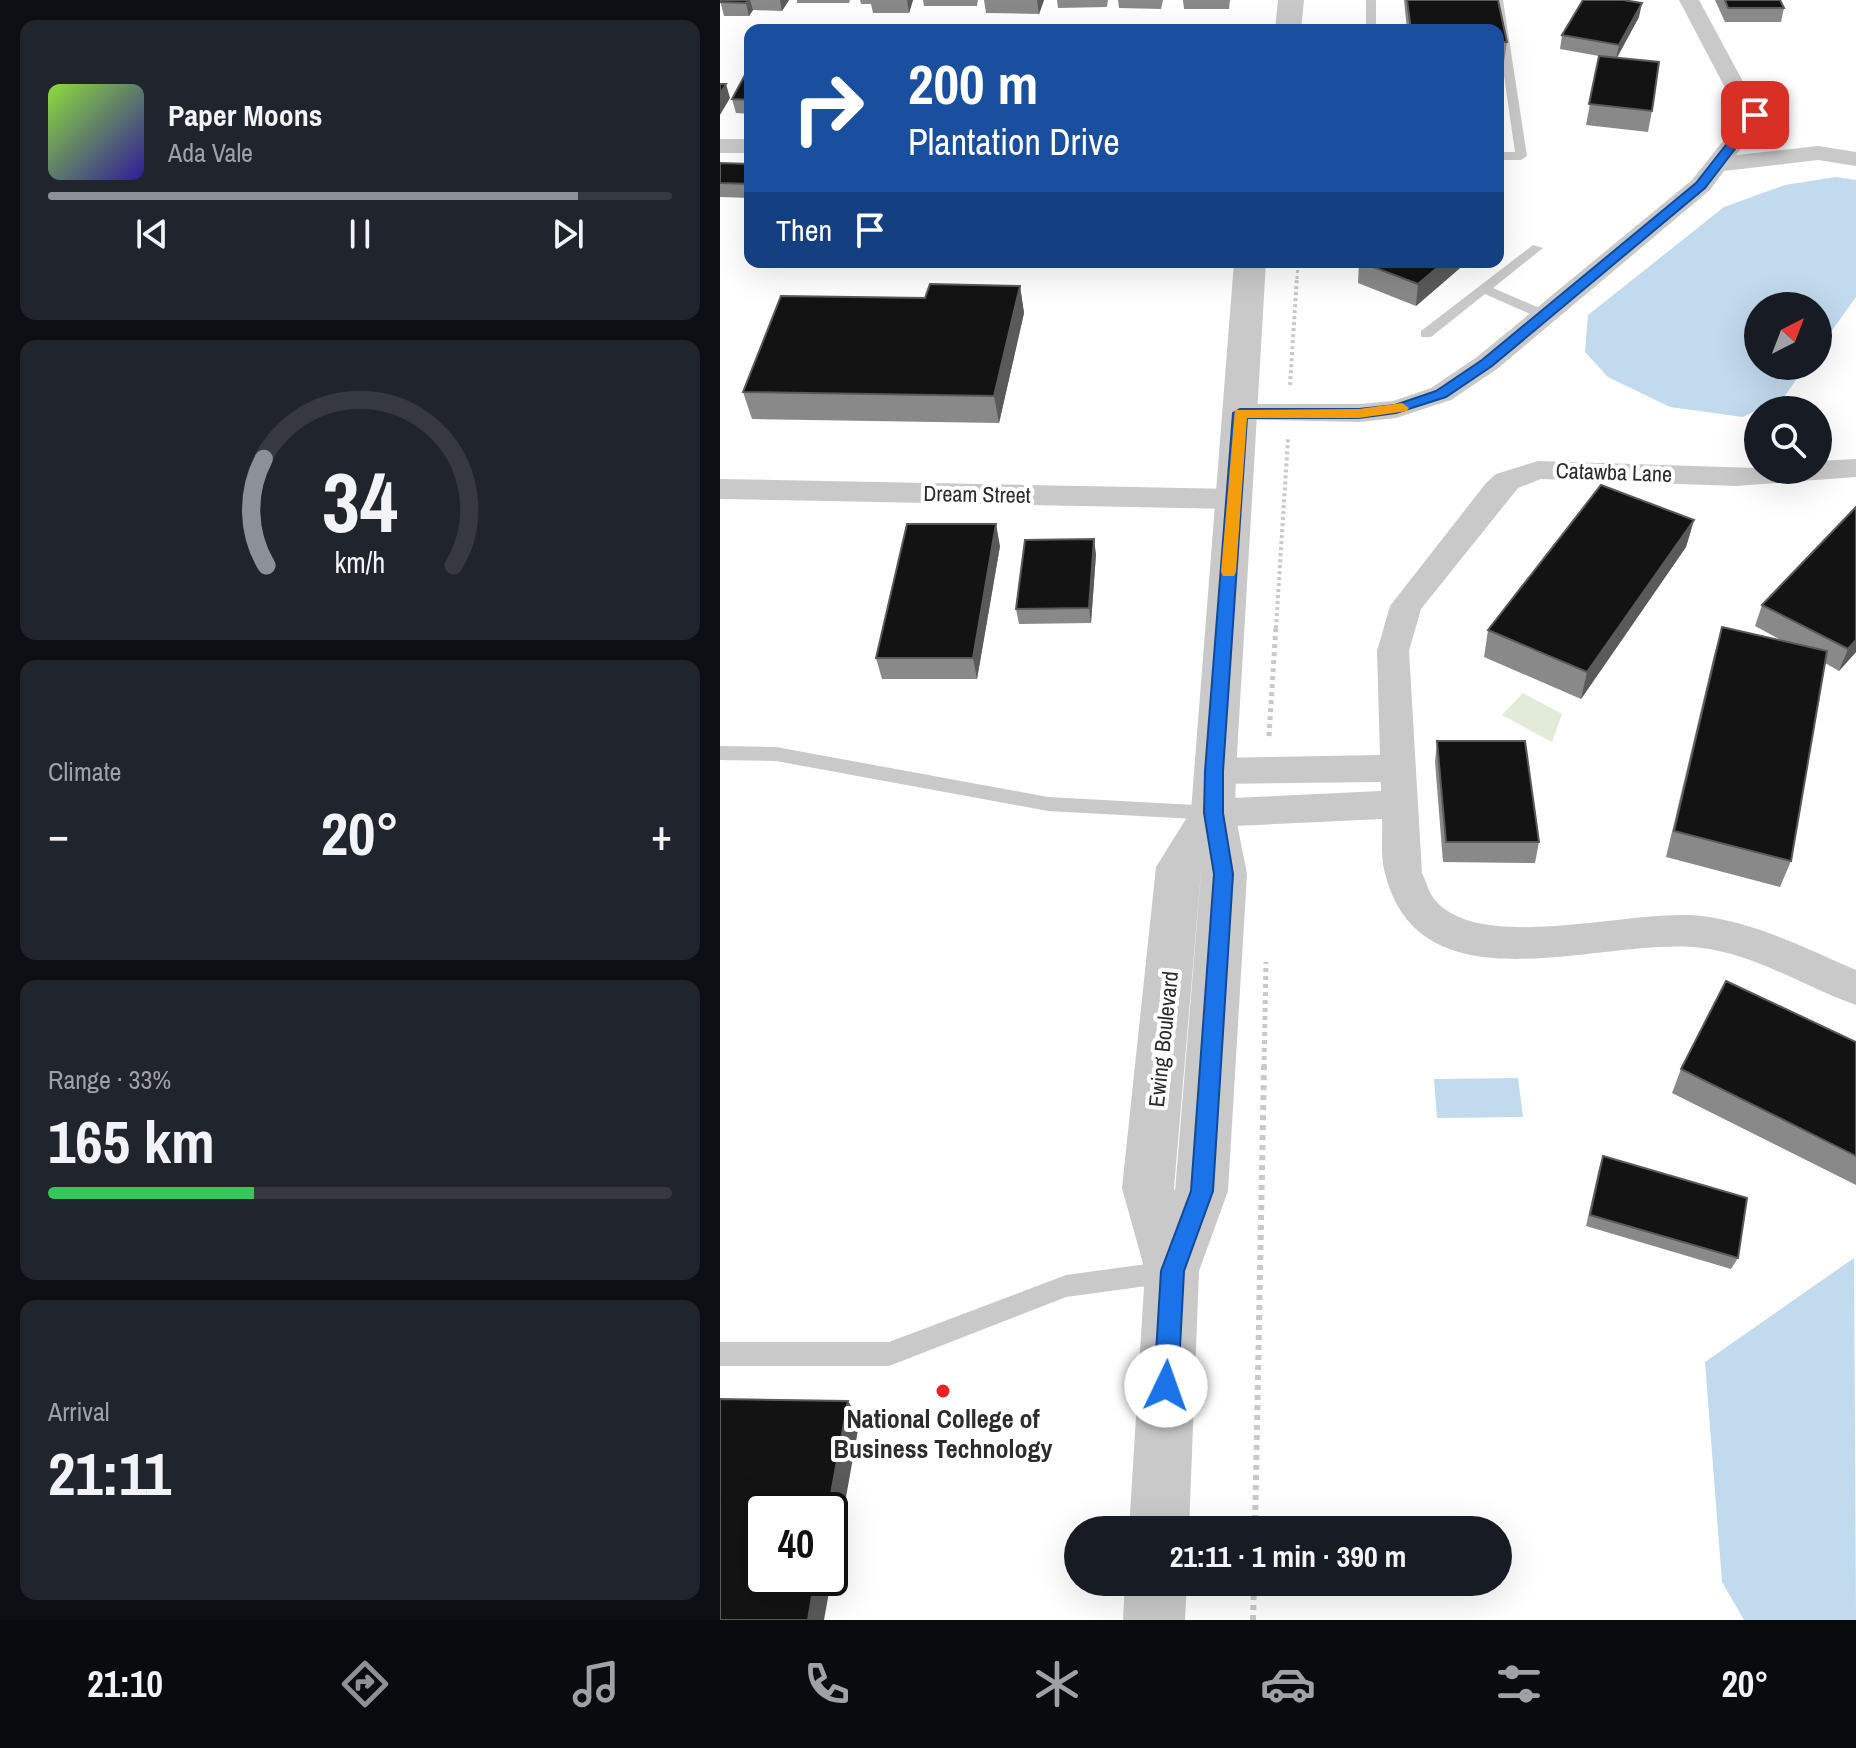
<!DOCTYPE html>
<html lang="en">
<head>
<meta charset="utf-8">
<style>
	:root { --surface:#171b24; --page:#20242c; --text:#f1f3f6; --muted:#9ea1a6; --line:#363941; --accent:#8c9099 }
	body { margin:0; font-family:"Archivo Narrow",sans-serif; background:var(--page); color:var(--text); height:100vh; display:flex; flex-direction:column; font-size:30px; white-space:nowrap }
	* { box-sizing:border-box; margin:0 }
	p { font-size:26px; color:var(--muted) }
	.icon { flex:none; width:44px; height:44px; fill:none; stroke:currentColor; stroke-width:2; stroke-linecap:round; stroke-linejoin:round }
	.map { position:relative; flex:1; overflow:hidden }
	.side { display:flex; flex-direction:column; gap:20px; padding:20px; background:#0d0f14; width:720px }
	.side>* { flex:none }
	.top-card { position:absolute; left:24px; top:24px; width:760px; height:244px; border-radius:16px; box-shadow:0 8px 32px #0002; background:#1a4fa0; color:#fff; overflow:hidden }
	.needle { width:52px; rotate:42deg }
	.controls { position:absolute; left:1024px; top:292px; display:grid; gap:16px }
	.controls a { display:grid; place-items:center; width:88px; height:88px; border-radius:50%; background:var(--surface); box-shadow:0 8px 32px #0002; font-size:40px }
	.speed { position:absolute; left:24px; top:1492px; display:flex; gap:16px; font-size:40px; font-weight:700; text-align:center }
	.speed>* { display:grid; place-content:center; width:104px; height:104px; border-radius:50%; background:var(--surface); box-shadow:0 8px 32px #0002; line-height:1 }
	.speed .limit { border:4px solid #111; border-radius:12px; background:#fff; color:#111 }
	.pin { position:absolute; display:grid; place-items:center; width:68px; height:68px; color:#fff; margin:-34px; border-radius:16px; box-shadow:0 4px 12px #0006 }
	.me { position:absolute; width:88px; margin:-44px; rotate:3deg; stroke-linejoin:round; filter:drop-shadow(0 0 6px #0008) }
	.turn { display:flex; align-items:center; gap:28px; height:168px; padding:0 32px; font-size:36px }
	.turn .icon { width:104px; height:104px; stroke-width:2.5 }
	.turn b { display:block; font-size:56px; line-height:68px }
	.then { display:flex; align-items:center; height:76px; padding:0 32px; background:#0003; gap:16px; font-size:30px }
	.big { font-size:60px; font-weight:700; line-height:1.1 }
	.side .widget { flex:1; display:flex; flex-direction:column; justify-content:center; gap:12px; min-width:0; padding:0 28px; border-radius:16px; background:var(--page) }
	.side .dial { align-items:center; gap:0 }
	.dial svg { height:208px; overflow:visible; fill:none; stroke:var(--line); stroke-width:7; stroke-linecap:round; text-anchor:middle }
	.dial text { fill:var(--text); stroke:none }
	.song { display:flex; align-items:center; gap:24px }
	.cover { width:96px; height:96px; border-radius:12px; background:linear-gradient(135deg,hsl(90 70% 55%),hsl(250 70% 35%)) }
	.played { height:8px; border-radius:4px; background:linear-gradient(90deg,var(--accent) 85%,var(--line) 85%) }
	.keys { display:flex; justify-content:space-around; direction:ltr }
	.heat { display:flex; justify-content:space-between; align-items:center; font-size:44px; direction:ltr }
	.charge { height:12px; border-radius:6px; background:linear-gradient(90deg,#34c759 33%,var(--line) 0) }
	.trip { position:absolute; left:344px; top:1516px; width:448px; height:80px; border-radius:40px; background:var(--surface); box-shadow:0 8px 32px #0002; font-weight:700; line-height:80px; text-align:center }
	.menu { display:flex; height:128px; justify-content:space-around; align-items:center; background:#090b0e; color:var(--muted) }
	.menu .icon { width:56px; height:56px }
	.menu .on { color:var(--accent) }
	.menu b { font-size:36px; color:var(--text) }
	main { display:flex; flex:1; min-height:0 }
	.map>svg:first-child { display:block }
	.green { fill:#e1ebd8 }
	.water { fill:#c2daed }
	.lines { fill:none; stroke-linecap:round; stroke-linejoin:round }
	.path-far3 { stroke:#c9c9c9; stroke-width:3; stroke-dasharray:3 3; stroke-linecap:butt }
	.path-far2 { stroke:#c9c9c9; stroke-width:4; stroke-dasharray:3 3; stroke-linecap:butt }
	.path-far1 { stroke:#c9c9c9; stroke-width:5; stroke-dasharray:4 4; stroke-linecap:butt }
	.path { stroke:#c9c9c9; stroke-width:6; stroke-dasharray:5 5; stroke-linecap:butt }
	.service { fill:#c9c9c9; fill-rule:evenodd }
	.minor { fill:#c9c9c9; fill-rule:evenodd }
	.tertiary { fill:#c9c9c9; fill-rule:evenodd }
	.wall { fill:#898989 }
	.shaded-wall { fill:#5a5a5a }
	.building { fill:#131313; stroke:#5a5a5a; stroke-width:2 }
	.route { fill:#1a73e8; stroke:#114b97; stroke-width:2 }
	.slow { fill:#f59e0b }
	.poi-dot { fill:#f12024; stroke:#fff; stroke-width:3 }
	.labels { text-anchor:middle; stroke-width:8; stroke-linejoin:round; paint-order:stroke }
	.street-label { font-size:22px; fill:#2c2c2c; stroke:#fff }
	.near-poi-label { font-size:26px; font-weight:bold; fill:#2c2c2c; stroke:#fff }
</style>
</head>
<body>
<main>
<section class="side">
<div class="widget">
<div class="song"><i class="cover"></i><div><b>Paper Moons</b><p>Ada Vale</p></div></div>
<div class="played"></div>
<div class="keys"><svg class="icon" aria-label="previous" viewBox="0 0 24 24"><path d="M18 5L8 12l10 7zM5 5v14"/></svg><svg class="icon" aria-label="pause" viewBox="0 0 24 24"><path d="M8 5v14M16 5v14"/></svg><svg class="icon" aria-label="next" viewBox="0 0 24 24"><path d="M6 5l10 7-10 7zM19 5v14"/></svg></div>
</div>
<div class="widget dial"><svg viewBox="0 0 100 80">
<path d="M14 69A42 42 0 1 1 86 69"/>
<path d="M14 69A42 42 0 0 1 13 28" stroke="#8c9099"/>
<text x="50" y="56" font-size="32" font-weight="700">34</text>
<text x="50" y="72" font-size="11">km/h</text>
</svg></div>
<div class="widget"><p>Climate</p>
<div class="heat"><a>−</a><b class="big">20°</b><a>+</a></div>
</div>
<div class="widget"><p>Range · 33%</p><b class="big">165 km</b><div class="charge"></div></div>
<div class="widget"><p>Arrival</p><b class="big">21:11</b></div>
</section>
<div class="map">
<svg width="1136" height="1620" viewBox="0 0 1136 1620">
	<rect width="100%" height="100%" fill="#fff"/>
	<path class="green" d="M 803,693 L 842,714 L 832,742 L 782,715 Z"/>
	<path class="water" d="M 1116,177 L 1136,180 L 1136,297 L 1098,350 L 1098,306 L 1038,306 L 1038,366 L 1086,366 L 1064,397 L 1023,417 L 950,407 L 888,377 L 865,352 L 868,315 L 1004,207 L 1065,185 Z
		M 798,1078 L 803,1117 L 717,1118 L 714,1079 Z
		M 1134,1258 L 1136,1620 L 1024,1620 L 1002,1582 L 985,1362 Z"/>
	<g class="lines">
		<path class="path-far3" d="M 577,279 L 578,262"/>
		<path class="path-far2" d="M 570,385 L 577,277
			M 556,628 L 568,439"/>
		<path class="path-far1" d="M 549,736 L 556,626
			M 544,1068 L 546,962"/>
		<path class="path" d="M 535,1530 L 544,1066
			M 533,1620 L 534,1582"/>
		<path class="service" d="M 646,0 L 656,0 L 656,30 L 646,30 Z
			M 773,0 L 783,0 L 807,156 L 801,160 L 778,160 L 778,152 L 795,152 Z
			M 813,245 L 823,248 L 773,288 L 829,312 L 829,318 L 819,318 L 765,294 L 711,337 L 701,337 L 701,331 Z
			M 0,746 L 56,747 L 328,797 L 493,806 L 499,808 L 502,813 L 499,818 L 493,820 L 328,811 L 56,761 L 0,760 Z
			M 449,1261 L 457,1264 L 460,1272 L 457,1280 L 449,1283 L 346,1297 L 169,1366 L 0,1366 L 0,1342 L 169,1342 L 346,1275 Z"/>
		<path class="minor" d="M 959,0 L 979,0 L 1034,102 L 1046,115 L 1016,155 L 1098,146 L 1136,152 L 1136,166 L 1098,160 L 1004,171 L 990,190 L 777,369 L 731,400 L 676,418 L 639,422 L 510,419 L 506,413 L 510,407 L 520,404 L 639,404 L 673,401 L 711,388 L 757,357 L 972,180 L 1023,116 L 1014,105 Z
			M 0,139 L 30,139 L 30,153 L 0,153 Z
			M 1136,459 L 1136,477 L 1016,486 L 821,479 L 798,488 L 701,609 L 689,651 L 702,873 C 706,881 709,893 715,900 C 761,955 913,908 981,916 C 1035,922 1087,949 1136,970 L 1136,1005 C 1085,987 1037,955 982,948 C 884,935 700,1015 665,873 C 660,857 663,836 662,819 L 493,827 L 480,823 L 475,813 L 480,803 L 493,799 L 661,791 L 661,782 L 494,784 L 482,780 L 476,771 L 482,762 L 494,758 L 660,755 L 657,651 L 670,606 L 766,483 L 776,474 L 818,461 L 1098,470 L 1098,461 Z
			M 0,479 L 514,489 L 525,492 L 529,499 L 525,506 L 514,509 L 0,499 Z"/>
		<path class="tertiary" d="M 558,0 L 584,0 L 581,30 L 555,30 Z
			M 514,262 L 546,262 L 516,771 L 515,813 L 527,874 L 508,1191 L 479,1271 L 469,1530 L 409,1530 L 425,1271 L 402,1188 L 436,867 L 471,811 ZM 481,873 L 481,874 L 455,1191 L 454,1188 Z
			M 405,1582 L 467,1582 L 465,1620 L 403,1620 Z"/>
	</g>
	<path class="wall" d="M 0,0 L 69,0 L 62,11 L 33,10 L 29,16 L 4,16 Z
		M 77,0 L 130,0 L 129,3 L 77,3 Z
		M 140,0 L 193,0 L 189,13 L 153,13 L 151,4 L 141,4 Z
		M 203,0 L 258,0 L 257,6 L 204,6 Z
		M 264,0 L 324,0 L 319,14 L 266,13 Z
		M 337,0 L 388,0 L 387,7 L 338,8 Z
		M 398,0 L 443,0 L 441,9 L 399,8 Z
		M 463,0 L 510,0 L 509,9 L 464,9 Z
		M 684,0 L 778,0 L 787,42 L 784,62 L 778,62 L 778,30 L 687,30 Z
		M 995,0 L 1060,0 L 1064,8 L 1061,22 L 1005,22 Z
		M 919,17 L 897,58 L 932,111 L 928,132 L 866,125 L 879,56 L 840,49 L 842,35 Z
		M 30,73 L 30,114 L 16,113 L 12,99 Z
		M 0,163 L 30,164 L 30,198 L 0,197 Z
		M 639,262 L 747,262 L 696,306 L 638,283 Z
		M 300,286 L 304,313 L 279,423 L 32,419 L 23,392 L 205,298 Z
		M 1136,507 L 1136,652 L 1119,671 L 1105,663 L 1071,861 L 1060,887 L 946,857 L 994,655 L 1002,627 L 1063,641 L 1035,626 L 1042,605 Z
		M 974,520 L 966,547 L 861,699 L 764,657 L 768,630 Z
		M 280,546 L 257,679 L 162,679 L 156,658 Z
		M 376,554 L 371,623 L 299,624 L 296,609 Z
		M 717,741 L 819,842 L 815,863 L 723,862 L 715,762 Z
		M 1136,1042 L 1136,1185 L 952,1093 L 961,1069 Z
		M 883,1156 L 1018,1258 L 1011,1269 L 866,1226 L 879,1168 Z"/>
	<path class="shaded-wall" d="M 27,0 L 30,0 L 33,10 L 29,16 L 26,3 Z
		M 60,0 L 69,0 L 62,11 Z
		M 187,0 L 193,0 L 189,13 Z
		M 317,0 L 324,0 L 319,14 Z
		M 922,3 L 919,17 L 896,59 L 899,45 Z
		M 6,84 L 10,98 L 0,115 L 0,94 Z
		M 724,262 L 747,262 L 696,306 L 698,284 Z
		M 300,286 L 304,313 L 279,423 L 274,396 Z
		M 974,520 L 966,547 L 861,699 L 867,672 Z
		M 276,524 L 280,546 L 257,679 L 253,658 Z
		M 374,539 L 376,554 L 371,623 L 369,608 Z
		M 1136,640 L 1136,652 L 1119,671 L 1128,649 Z
		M 128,1401 L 140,1419 L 104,1620 L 88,1620 L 95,1578 L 110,1578 L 110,1510 L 108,1510 Z"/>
	<path class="building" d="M 1,0 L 27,0 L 26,3 L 0,2 Z
		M 687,0 L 778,0 L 787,42 L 778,42 L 778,30 L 691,30 Z
		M 863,0 L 903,0 L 922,3 L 899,45 L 842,35 Z
		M 1005,0 L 1060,0 L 1064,8 L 1008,8 Z
		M 879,56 L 939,62 L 932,111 L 869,104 Z
		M 26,73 L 30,73 L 30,100 L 12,99 Z
		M 0,84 L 6,84 L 0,94 Z
		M 0,163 L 30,164 L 30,181 L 29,184 L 0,183 Z
		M 640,262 L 724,262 L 698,284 Z
		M 210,284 L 300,286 L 274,396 L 23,392 L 61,296 L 205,298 Z
		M 881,485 L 974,520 L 867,672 L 768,630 Z
		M 1136,507 L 1136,640 L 1128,649 L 1042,605 Z
		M 187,524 L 276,524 L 253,658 L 156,658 Z
		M 374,539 L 369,608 L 296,609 L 305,540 Z
		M 1002,627 L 1107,651 L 1071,861 L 954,831 Z
		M 717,741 L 805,741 L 819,842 L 726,842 Z
		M 1006,981 L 1136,1042 L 1136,1156 L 961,1069 Z
		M 883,1156 L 1027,1198 L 1018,1258 L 870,1215 Z
		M 0,1399 L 128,1401 L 108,1510 L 42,1510 L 42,1578 L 95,1578 L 88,1620 L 0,1620 Z"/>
	<path class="route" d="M 1031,113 L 1041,115 L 985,188 L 772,366 L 726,397 L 676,413 L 639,418 L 527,418 L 503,771 L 503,813 L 513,874 L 493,1191 L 464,1271 L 458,1386 L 455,1395 L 446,1398 L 438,1395 L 434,1386 L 441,1271 L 471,1191 L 494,874 L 484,813 L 485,771 L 513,413 L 520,409 L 639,409 L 675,405 L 716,391 L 762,360 L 976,183 Z"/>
	<path class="slow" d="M 682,403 L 689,408 L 687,411 L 639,418 L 527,418 L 516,572 L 514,576 L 503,576 L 501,572 L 515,410 L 639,409 Z"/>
	<circle class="poi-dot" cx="223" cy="1391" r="8"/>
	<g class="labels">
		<g class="street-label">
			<text transform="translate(894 472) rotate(2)" y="8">Catawba Lane</text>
			<text transform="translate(257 494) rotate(1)" y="8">Dream Street</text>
			<text transform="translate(443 1039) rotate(-84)" y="8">Ewing Boulevard</text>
		</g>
		<g class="near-poi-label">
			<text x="223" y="1428">National College of<tspan x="223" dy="30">Business Technology</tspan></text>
		</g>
	</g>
</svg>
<div class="controls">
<a><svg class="needle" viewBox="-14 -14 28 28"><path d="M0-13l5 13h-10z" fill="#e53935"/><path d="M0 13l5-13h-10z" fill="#9ea1a6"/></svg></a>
<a><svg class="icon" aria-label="search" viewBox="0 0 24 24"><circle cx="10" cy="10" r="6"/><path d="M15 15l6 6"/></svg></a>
</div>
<div class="speed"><div class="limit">40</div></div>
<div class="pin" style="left:1035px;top:115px;background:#d93025"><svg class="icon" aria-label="arrive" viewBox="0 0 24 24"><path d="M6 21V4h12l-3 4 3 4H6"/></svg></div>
<svg class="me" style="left:446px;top:1386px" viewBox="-20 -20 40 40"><circle r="19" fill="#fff"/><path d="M0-13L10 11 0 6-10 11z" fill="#1a73e8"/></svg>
<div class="trip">21:11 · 1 min · 390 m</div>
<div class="top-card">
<div class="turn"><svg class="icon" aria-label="right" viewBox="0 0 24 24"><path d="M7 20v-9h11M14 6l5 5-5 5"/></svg><div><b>200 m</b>Plantation Drive</div></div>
<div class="then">Then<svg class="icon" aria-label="arrive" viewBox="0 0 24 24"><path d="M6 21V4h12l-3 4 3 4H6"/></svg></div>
</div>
</div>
</main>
<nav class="menu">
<b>21:10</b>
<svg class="icon on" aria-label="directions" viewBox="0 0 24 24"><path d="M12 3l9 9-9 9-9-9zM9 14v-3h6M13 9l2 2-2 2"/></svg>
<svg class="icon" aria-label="music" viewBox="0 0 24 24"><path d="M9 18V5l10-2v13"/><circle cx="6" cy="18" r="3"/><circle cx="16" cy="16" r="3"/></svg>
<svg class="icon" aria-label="phone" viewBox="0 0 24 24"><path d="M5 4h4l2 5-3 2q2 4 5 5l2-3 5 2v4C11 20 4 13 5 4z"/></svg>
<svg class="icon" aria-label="climate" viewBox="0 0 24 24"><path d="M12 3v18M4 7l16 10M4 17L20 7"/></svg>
<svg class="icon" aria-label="car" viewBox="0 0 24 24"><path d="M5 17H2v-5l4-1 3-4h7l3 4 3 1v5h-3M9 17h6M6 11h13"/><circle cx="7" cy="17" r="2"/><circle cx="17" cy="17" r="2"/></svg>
<svg class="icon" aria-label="filters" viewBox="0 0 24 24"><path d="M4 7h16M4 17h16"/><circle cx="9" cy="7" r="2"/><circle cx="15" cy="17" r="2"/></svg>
<b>20°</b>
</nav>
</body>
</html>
